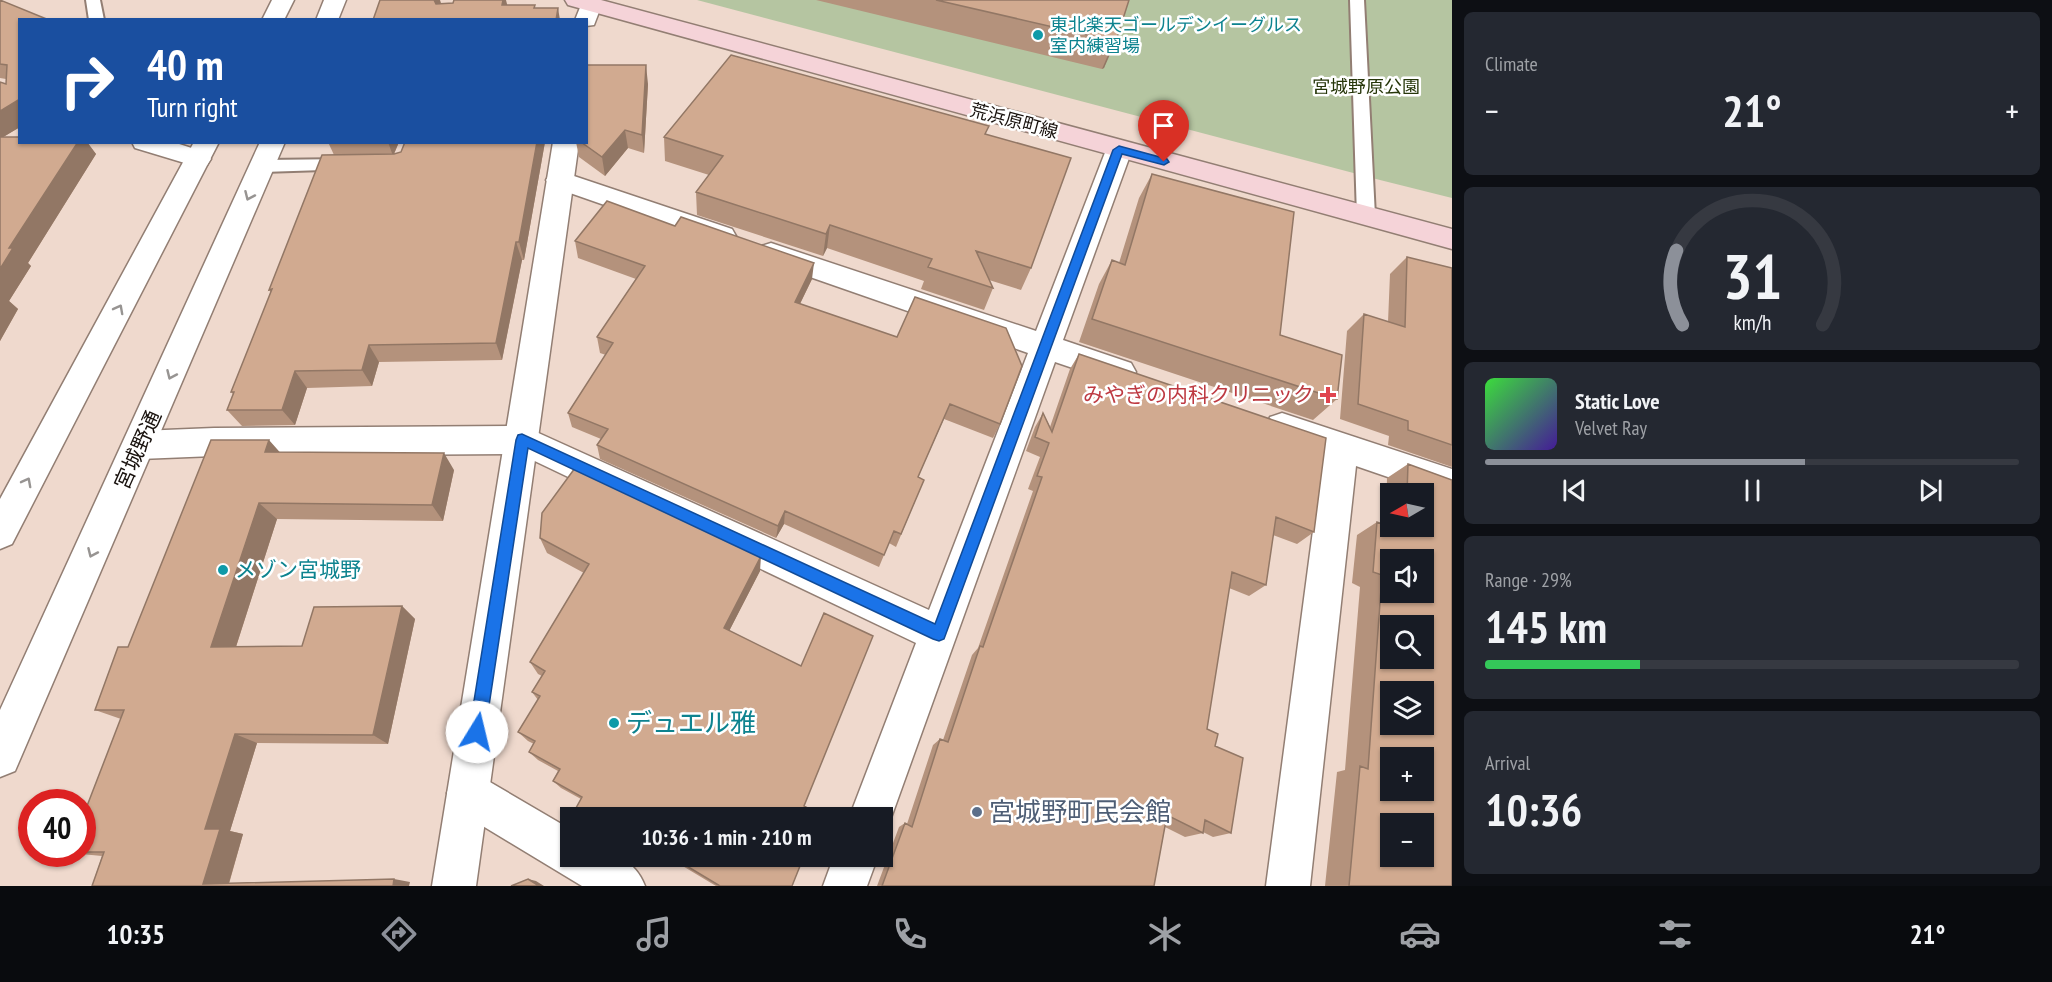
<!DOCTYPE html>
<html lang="en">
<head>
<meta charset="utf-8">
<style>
	:root { --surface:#171b24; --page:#242831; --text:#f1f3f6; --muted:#9ea1a6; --line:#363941; --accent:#8c9099 }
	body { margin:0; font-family:"PT Sans Narrow","Noto Sans JP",sans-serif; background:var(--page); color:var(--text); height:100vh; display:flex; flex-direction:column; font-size:22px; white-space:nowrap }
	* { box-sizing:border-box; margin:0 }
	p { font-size:20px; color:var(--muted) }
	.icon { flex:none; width:33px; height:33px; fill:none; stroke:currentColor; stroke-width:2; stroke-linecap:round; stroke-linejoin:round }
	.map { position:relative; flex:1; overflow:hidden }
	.drawer { display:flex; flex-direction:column; gap:12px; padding:12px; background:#0d0f14; width:600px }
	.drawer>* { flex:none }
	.guide { position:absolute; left:18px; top:18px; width:570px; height:126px; border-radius:0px; box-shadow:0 2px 4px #0004; background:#1a4fa0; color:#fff; overflow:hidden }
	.needle { width:39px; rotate:261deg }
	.fabs { position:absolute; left:1380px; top:483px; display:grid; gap:12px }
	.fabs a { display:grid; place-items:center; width:54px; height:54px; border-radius:0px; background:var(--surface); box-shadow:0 2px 4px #0004; font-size:30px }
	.speed { position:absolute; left:18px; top:789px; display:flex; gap:12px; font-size:30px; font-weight:700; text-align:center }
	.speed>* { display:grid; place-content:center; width:78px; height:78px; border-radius:50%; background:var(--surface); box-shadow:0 2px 4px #0004; line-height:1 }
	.speed .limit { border:9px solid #d22; background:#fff; color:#111 }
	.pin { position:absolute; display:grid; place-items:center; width:51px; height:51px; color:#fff; margin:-62px -26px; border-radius:50% 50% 50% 0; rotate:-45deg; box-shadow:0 0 6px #0007 }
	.pin .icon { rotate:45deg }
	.me { position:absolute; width:66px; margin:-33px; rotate:9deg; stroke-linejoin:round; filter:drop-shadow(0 0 4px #0008) }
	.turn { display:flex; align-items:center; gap:21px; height:126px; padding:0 30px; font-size:27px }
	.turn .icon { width:78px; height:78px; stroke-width:2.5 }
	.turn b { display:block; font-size:42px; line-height:51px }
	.big { font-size:45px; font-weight:800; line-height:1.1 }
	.drawer .tile { flex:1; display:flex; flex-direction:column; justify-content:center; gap:9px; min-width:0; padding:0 21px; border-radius:9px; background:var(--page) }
	.drawer .dial { align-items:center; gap:0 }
	.dial svg { height:156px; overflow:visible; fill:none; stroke:var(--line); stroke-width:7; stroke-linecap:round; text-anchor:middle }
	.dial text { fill:var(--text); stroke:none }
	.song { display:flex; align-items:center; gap:18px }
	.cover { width:72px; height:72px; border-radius:9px; background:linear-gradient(135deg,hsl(120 70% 55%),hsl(260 70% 35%)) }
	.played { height:6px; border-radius:3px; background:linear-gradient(90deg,var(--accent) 60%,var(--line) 60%) }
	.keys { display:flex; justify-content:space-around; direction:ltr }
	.heat { display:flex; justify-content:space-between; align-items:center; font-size:33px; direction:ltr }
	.charge { height:9px; border-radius:4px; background:linear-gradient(90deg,#34c759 29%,var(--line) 0) }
	.trip { position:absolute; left:560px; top:807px; width:333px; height:60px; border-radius:0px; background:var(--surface); box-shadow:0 2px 4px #0004; font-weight:800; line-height:60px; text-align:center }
	.tab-bar { display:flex; height:96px; justify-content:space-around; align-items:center; background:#090b0e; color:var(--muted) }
	.tab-bar .icon { width:42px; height:42px }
	.tab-bar .selected { color:var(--accent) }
	.tab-bar b { font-size:27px; color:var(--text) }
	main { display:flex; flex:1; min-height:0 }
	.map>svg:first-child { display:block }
	.green { fill:#b5c5a1 }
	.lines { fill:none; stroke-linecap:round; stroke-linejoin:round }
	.service-casing { stroke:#927e73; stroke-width:4 }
	.minor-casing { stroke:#927e73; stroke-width:3 }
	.tertiary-casing { stroke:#927e73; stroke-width:3 }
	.secondary-casing { stroke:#927e73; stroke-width:3 }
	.service { fill:#fff; fill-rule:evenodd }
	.minor { fill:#fff; fill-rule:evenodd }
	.tertiary { fill:#fff; fill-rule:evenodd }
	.secondary { fill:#f5d3d8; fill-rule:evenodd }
	.wall { fill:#b4927c; fill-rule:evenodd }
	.shaded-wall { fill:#927765 }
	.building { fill:#d1aa90; stroke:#927765; stroke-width:1.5; fill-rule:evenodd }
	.oneway { stroke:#979492 }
	.route { fill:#1a73e8; stroke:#114b97; stroke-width:1.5 }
	.culture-dot { fill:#0f9aa8; stroke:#fff; stroke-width:2 }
	.health-dot { fill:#e0444e; stroke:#fff; stroke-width:2 }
	.service-dot { fill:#5c6f8a; stroke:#fff; stroke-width:2 }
	.labels { text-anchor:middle; stroke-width:5; stroke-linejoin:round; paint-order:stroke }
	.far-culture-label { font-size:18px; fill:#0d838f; stroke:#fff; text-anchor:start }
	.far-park-label { font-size:18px; fill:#263609; stroke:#fff }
	.far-street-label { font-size:18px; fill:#18110d; stroke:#fff }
	.health-label { font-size:21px; fill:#be3a42; stroke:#fff; text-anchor:end }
	.street-label { font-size:21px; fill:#18110d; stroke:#fff }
	.culture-label { font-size:21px; fill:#0d838f; stroke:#fff; text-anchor:start }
	.near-culture-label { font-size:26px; fill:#0d838f; stroke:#fff; text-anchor:start }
	.near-service-label { font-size:26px; fill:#4e5e75; stroke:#fff; text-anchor:start }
</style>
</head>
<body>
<main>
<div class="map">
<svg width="1452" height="886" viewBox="0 0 1452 886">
	<rect width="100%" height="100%" fill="#efd9cd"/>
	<path class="green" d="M 697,0 L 1452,0 L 1452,198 L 1380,180 Z"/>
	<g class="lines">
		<g class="service-casing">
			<path id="service" d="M 86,0 L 100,0 L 104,20 L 89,20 Z
				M 1350,0 L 1364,0 L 1375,216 L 1373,221 L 1366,222 L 1359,221 L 1357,216 Z
				M 348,159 L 354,161 L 357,165 L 354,169 L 263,172 L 257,170 L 254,166 L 257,162 L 263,160 Z"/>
		</g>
		<g class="minor-casing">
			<path id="minor" d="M 132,142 L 173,142 L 207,153 L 211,159 L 207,165 L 198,167 L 135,148 Z
				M 1119,142 L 1128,144 L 1132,150 L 1063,340 L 1131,363 L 1136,372 L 1131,381 L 1120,384 L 1055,362 L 891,818 L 885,833 L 882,834 L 882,818 L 849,818 L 916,643 L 520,454 L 214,456 L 140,459 L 128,455 L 123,445 L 128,435 L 140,431 L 214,428 L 523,426 L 929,610 L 1028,353 L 761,260 L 757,253 L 761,246 L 771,243 L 1036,331 L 1106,150 L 1110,144 Z
				M 559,171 L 732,229 L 736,236 L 732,243 L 722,246 L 550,186 L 546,180 L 550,174 Z
				M 1282,413 L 1452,469 L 1452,499 L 1356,466 L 1310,886 L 1266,886 L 1323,455 L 1270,437 L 1266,427 L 1270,417 Z
				M 468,772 L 483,778 L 570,829 L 570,856 C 603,856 631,850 645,886 L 582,886 L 453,808 L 447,793 L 453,778 Z
				M 834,856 L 878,856 L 867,886 L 823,886 Z"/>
		</g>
		<g class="tertiary-casing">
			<path id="tertiary" d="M 272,0 L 294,0 L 284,20 L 262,20 Z
				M 324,0 L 346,0 L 338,20 L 316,20 Z
				M 583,0 L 599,0 L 602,4 L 594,25 L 586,26 L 586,20 L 575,20 Z
				M 194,142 L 219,142 L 12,544 L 0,549 L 0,499 Z
				M 260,142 L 285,142 L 15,771 L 0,777 L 0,710 Z
				M 553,142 L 579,142 L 476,886 L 432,886 Z"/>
		</g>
		<g class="secondary-casing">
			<path id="secondary" d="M 565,0 L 601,0 L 1452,229 L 1452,249 L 568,5 Z"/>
		</g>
		<use href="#service" class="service"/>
		<use href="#minor" class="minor"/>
		<use href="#tertiary" class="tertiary"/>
		<use href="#secondary" class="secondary"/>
	</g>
	<path class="wall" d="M 0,0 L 20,20 L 20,127 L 3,137 L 20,142 L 87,142 L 96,154 L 28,263 L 31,266 L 9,301 L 18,309 L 0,341 L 0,82 L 6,84 L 6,79 L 0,78 Z
		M 816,0 L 1129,0 L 1104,68 L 1102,69 Z
		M 648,84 L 644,153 L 628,148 L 605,176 L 579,157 L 576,142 L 586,142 Z
		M 986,134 L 1031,268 L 1021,290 L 989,280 L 993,288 L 984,310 L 921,289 L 924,281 L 827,248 L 823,256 L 697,215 L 696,192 L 709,175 L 665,161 L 664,137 Z
		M 328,142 L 399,142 L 394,154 L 401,152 L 405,142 L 545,142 L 524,260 L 522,260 L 502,360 L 379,362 L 372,386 L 307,388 L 295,425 L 242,426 L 227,410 L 233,394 L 231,392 L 271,293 L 269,290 L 334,155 Z
		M 1152,174 L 1280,335 L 1337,399 L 1313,420 L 1079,342 L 1099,284 L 1112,260 L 1119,263 L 1139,198 Z
		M 575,241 L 812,279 L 800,304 L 1000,424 L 993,438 L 944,419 L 918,477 L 924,480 L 896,547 L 889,543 L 879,567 L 784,524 L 776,538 L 600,459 L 597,445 L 601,439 L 572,427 L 568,413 L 606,355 L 600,353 L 597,337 L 636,279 L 578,258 Z
		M 1407,257 L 1452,268 L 1452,467 L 1388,445 L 1389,436 L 1340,419 L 1347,331 L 1364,314 L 1388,322 L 1390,274 Z
		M 1079,354 L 1314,532 L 1297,544 L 1273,535 L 1266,585 L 1249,596 L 1229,588 L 1207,729 L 1215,746 L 1231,833 L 1213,837 L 1203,832 L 1203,833 L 1185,837 L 1165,827 L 1154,886 L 877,886 L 899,827 L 905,823 L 907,824 L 933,745 L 940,739 L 943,740 L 972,655 L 978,648 L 1033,491 L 1028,489 L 1040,457 L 1026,451 L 1035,427 L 1043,413 L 1050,427 L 1070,369 Z
		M 279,452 L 454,470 L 443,521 L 277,519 L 236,647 L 302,646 L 402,606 L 415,619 L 388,744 L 257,743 L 230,831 L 243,834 L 229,884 L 410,882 L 92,886 L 102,856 L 81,854 L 82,854 L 82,819 L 121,719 L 95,710 L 128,647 Z
		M 1408,464 L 1452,480 L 1452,886 L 1325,886 L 1337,772 L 1345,770 L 1360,587 L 1352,583 L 1357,535 L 1377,522 L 1386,525 L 1387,478 ZM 1390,494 L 1424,494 L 1424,526 L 1390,526 ZM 1390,560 L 1424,560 L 1424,592 L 1390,592 ZM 1390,626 L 1424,626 L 1424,658 L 1390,658 ZM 1390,692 L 1424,692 L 1424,724 L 1390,724 ZM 1390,758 L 1424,758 L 1424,790 L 1390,790 ZM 1390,824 L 1424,824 L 1424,856 L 1390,856 Z
		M 540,538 L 760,571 L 729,631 L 804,806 L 819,818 L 589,818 L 576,808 L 581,799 L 561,788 L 553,781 L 558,771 L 538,760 L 529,752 L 534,744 L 528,741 L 518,732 L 538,700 L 532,692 L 542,676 L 538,674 L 530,662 L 584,573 L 547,553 Z
		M 666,856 L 804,856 L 792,886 L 716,886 Z"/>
	<path class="shaded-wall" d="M 434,0 L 440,0 L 443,9 L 440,19 Z
		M 503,0 L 506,0 L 509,12 L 502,5 Z
		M 558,8 L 560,20 L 556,20 Z
		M 1114,41 L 1116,41 L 1104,68 L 1102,69 Z
		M 646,65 L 648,84 L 644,153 L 642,135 Z
		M 20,99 L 20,127 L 0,139 L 0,111 Z
		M 625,130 L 628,148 L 605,176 L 602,157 Z
		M 78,142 L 87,142 L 96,154 L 28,263 L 31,266 L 9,301 L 18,309 L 0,341 L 0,269 L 9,248 Z
		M 388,142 L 399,142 L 393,156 Z
		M 537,142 L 545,142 L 524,260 L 519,242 Z
		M 830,225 L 827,248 L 823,256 L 826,234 Z
		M 516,242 L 522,260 L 502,360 L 496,343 Z
		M 814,263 L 812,279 L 793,318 L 795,302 Z
		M 369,345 L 379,362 L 372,386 L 362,370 Z
		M 295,371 L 307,388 L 295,425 L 282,410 Z
		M 269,440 L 285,458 L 265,452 Z
		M 444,453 L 454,470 L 443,521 L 432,505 Z
		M 259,503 L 277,519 L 232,659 L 211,647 Z
		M 785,511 L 784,524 L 776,538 L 778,526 Z
		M 761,556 L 760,571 L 724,641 L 724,628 Z
		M 402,606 L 415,619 L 388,744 L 373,735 Z
		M 235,734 L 257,743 L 230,831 L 243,834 L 228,886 L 203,884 L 205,829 Z
		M 394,879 L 410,882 L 409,886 L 393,886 Z
		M 528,879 L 536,881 L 544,886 L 539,886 Z"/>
	<path class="building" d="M 0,0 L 49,20 L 20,20 L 20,99 L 0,111 L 0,82 L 6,84 L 7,65 L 0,64 Z
		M 380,0 L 434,0 L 436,4 L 453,3 L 454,0 L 503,0 L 502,5 L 535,5 L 534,8 L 558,8 L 556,20 L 373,20 Z
		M 936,0 L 1129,0 L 1116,41 L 1114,41 Z
		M 731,55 L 989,126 L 985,134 L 1071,158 L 1031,268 L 976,251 L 993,288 L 928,267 L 932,259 L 830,225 L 826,234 L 696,192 L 723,156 L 664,137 Z
		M 586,65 L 646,65 L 642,135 L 625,130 L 602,157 L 581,142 L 586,142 Z
		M 0,137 L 20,137 L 20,142 L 78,142 L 9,248 L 13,248 L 0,269 Z
		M 405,142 L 537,142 L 519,242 L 516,242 L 496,343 L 369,345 L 362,370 L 295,371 L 282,410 L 227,410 L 234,392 L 231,392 L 272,289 L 269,290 L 322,155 L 394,154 L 401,152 Z
		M 1152,174 L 1294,212 L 1280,335 L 1342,355 L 1337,399 L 1092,319 L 1112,260 L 1125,265 Z
		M 607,201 L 675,226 L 681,217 L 814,263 L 795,302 L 897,337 L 915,297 L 1006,328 L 1022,366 L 1000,424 L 950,404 L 918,477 L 924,480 L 901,534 L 894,531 L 884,555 L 785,511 L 778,526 L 597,445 L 608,429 L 568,413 L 613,343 L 597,337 L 645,266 L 575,241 Z
		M 1407,257 L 1452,268 L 1452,445 L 1408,430 L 1408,421 L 1358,404 L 1364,314 L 1405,327 Z
		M 1079,354 L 1326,438 L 1314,532 L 1276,517 L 1266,585 L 1232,572 L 1207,729 L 1218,734 L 1215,746 L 1243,758 L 1231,833 L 1205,820 L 1203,833 L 1167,815 L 1154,886 L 882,886 L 905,823 L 912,827 L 940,739 L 948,742 L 980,646 L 983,647 L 1042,477 L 1037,476 L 1049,443 L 1035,437 L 1043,413 L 1052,432 Z
		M 211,440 L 269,440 L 265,452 L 444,453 L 432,505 L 259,503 L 211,647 L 302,646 L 314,607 L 402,606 L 373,735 L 235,734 L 205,829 L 220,829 L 203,884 L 394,879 L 393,886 L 92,886 L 104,852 L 82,852 L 82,819 L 124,710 L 95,710 L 118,647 L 128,647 Z
		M 1408,464 L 1452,480 L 1452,886 L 1349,886 L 1360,766 L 1368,769 L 1382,575 L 1373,572 L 1377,522 L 1407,533 L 1407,526 L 1424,526 L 1424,494 L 1407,494 ZM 1390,560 L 1424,560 L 1424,592 L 1390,592 ZM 1390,626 L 1424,626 L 1424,658 L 1390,658 ZM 1390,692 L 1424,692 L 1424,724 L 1390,724 ZM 1390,758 L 1424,758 L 1424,790 L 1390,790 ZM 1390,824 L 1424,824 L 1424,856 L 1390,856 Z
		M 575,468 L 761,556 L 724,628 L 801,666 L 824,613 L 873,636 L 804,806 L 820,815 L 819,818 L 592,818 L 576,808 L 582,797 L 553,781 L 560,769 L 529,752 L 535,741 L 518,732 L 540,696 L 532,692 L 545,671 L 530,662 L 589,564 L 540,538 L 542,513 Z
		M 670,856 L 804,856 L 792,886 L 720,886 Z
		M 528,879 L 539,886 L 511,886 Z"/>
	<defs><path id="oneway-chevron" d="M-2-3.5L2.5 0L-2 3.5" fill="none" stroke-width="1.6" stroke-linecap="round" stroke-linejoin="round" transform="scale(1.5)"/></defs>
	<g class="oneway">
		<use href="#oneway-chevron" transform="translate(249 196) rotate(114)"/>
		<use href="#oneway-chevron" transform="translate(119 309) rotate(-62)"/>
		<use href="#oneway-chevron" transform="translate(171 375) rotate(114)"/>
		<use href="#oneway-chevron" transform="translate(27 482) rotate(-62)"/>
		<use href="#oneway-chevron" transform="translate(92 553) rotate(114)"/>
	</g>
	<path class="route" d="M 1119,146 L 1167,159 L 1169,162 L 1164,165 L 1122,154 L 944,639 L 939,641 L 933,639 L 528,448 L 485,732 L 483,738 L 477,740 L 471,738 L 469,732 L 516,440 L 518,435 L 522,434 L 935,624 L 1113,150 Z"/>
	<g class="culture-dot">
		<circle cx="1038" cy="35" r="6"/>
		<circle cx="223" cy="570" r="6"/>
		<circle cx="614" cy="723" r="6"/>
	</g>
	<path class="health-dot" d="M1325 386h6v6h6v6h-6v6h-6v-6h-6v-6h6z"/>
	<circle class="service-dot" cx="977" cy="812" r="6"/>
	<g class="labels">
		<g class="far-culture-label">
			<text x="1050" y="31">東北楽天ゴールデンイーグルス<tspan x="1050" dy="21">室内練習場</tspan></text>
		</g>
		<g class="far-park-label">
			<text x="1366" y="93">宮城野原公園</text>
		</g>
		<g class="far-street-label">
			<text transform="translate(1014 121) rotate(15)" y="6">荒浜原町線</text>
		</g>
		<g class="health-label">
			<text x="1314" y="402">みやぎの内科クリニック</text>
		</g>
		<g class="street-label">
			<text transform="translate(138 450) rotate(-66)" y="7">宮城野通</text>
		</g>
		<g class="culture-label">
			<text x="235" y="577">メゾン宮城野</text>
		</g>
		<g class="near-culture-label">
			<text x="626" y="732">デュエル雅</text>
		</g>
		<g class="near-service-label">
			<text x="989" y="821">宮城野町民会館</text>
		</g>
	</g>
</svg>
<div class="fabs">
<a><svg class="needle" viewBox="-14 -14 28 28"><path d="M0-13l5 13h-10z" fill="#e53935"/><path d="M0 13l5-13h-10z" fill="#9ea1a6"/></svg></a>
<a><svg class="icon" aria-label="sound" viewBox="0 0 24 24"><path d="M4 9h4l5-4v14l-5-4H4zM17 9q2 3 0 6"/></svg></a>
<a><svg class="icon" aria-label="search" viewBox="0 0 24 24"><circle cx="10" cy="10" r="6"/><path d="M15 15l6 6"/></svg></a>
<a><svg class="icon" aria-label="layers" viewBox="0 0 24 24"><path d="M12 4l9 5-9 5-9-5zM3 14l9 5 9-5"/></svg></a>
<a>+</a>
<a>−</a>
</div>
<div class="speed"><div class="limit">40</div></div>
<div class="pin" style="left:1164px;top:162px;background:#d93025"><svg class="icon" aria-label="arrive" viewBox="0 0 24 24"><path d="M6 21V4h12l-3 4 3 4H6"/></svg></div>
<svg class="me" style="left:477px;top:732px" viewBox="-20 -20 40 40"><circle r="19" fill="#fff"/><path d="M0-13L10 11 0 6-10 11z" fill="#1a73e8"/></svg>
<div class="trip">10:36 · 1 min · 210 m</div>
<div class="guide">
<div class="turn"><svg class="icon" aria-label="right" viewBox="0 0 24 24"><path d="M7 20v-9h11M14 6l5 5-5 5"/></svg><div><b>40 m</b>Turn right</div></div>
</div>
</div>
<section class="drawer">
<div class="tile"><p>Climate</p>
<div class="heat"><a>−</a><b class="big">21°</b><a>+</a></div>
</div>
<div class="tile dial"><svg viewBox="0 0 100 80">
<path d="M14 69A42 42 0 1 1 86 69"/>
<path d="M14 69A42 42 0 0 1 11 31" stroke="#8c9099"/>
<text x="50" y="56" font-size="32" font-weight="700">31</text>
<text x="50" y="72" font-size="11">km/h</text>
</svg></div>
<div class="tile">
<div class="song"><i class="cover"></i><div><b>Static Love</b><p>Velvet Ray</p></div></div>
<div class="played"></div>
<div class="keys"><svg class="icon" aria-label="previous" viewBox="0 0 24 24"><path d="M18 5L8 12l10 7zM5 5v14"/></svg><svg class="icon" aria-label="pause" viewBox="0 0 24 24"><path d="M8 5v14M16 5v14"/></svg><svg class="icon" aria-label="next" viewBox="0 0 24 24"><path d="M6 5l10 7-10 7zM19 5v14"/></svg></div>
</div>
<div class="tile"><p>Range · 29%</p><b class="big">145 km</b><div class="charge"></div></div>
<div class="tile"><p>Arrival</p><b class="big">10:36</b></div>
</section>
</main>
<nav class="tab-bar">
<b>10:35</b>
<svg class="icon selected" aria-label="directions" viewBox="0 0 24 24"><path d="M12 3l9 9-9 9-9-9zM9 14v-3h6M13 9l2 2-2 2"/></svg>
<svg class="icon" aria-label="music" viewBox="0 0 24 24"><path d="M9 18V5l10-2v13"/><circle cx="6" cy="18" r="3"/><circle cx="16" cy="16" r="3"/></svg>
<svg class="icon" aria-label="phone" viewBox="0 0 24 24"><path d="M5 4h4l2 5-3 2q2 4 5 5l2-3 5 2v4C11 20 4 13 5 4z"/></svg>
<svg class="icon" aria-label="climate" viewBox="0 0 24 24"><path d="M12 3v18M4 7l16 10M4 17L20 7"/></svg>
<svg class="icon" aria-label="car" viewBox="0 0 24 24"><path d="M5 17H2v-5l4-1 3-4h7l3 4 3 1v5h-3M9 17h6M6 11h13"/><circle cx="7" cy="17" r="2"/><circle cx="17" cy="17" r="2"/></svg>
<svg class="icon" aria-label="filters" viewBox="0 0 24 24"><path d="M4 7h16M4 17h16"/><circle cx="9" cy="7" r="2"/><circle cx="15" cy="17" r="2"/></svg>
<b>21°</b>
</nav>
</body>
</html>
